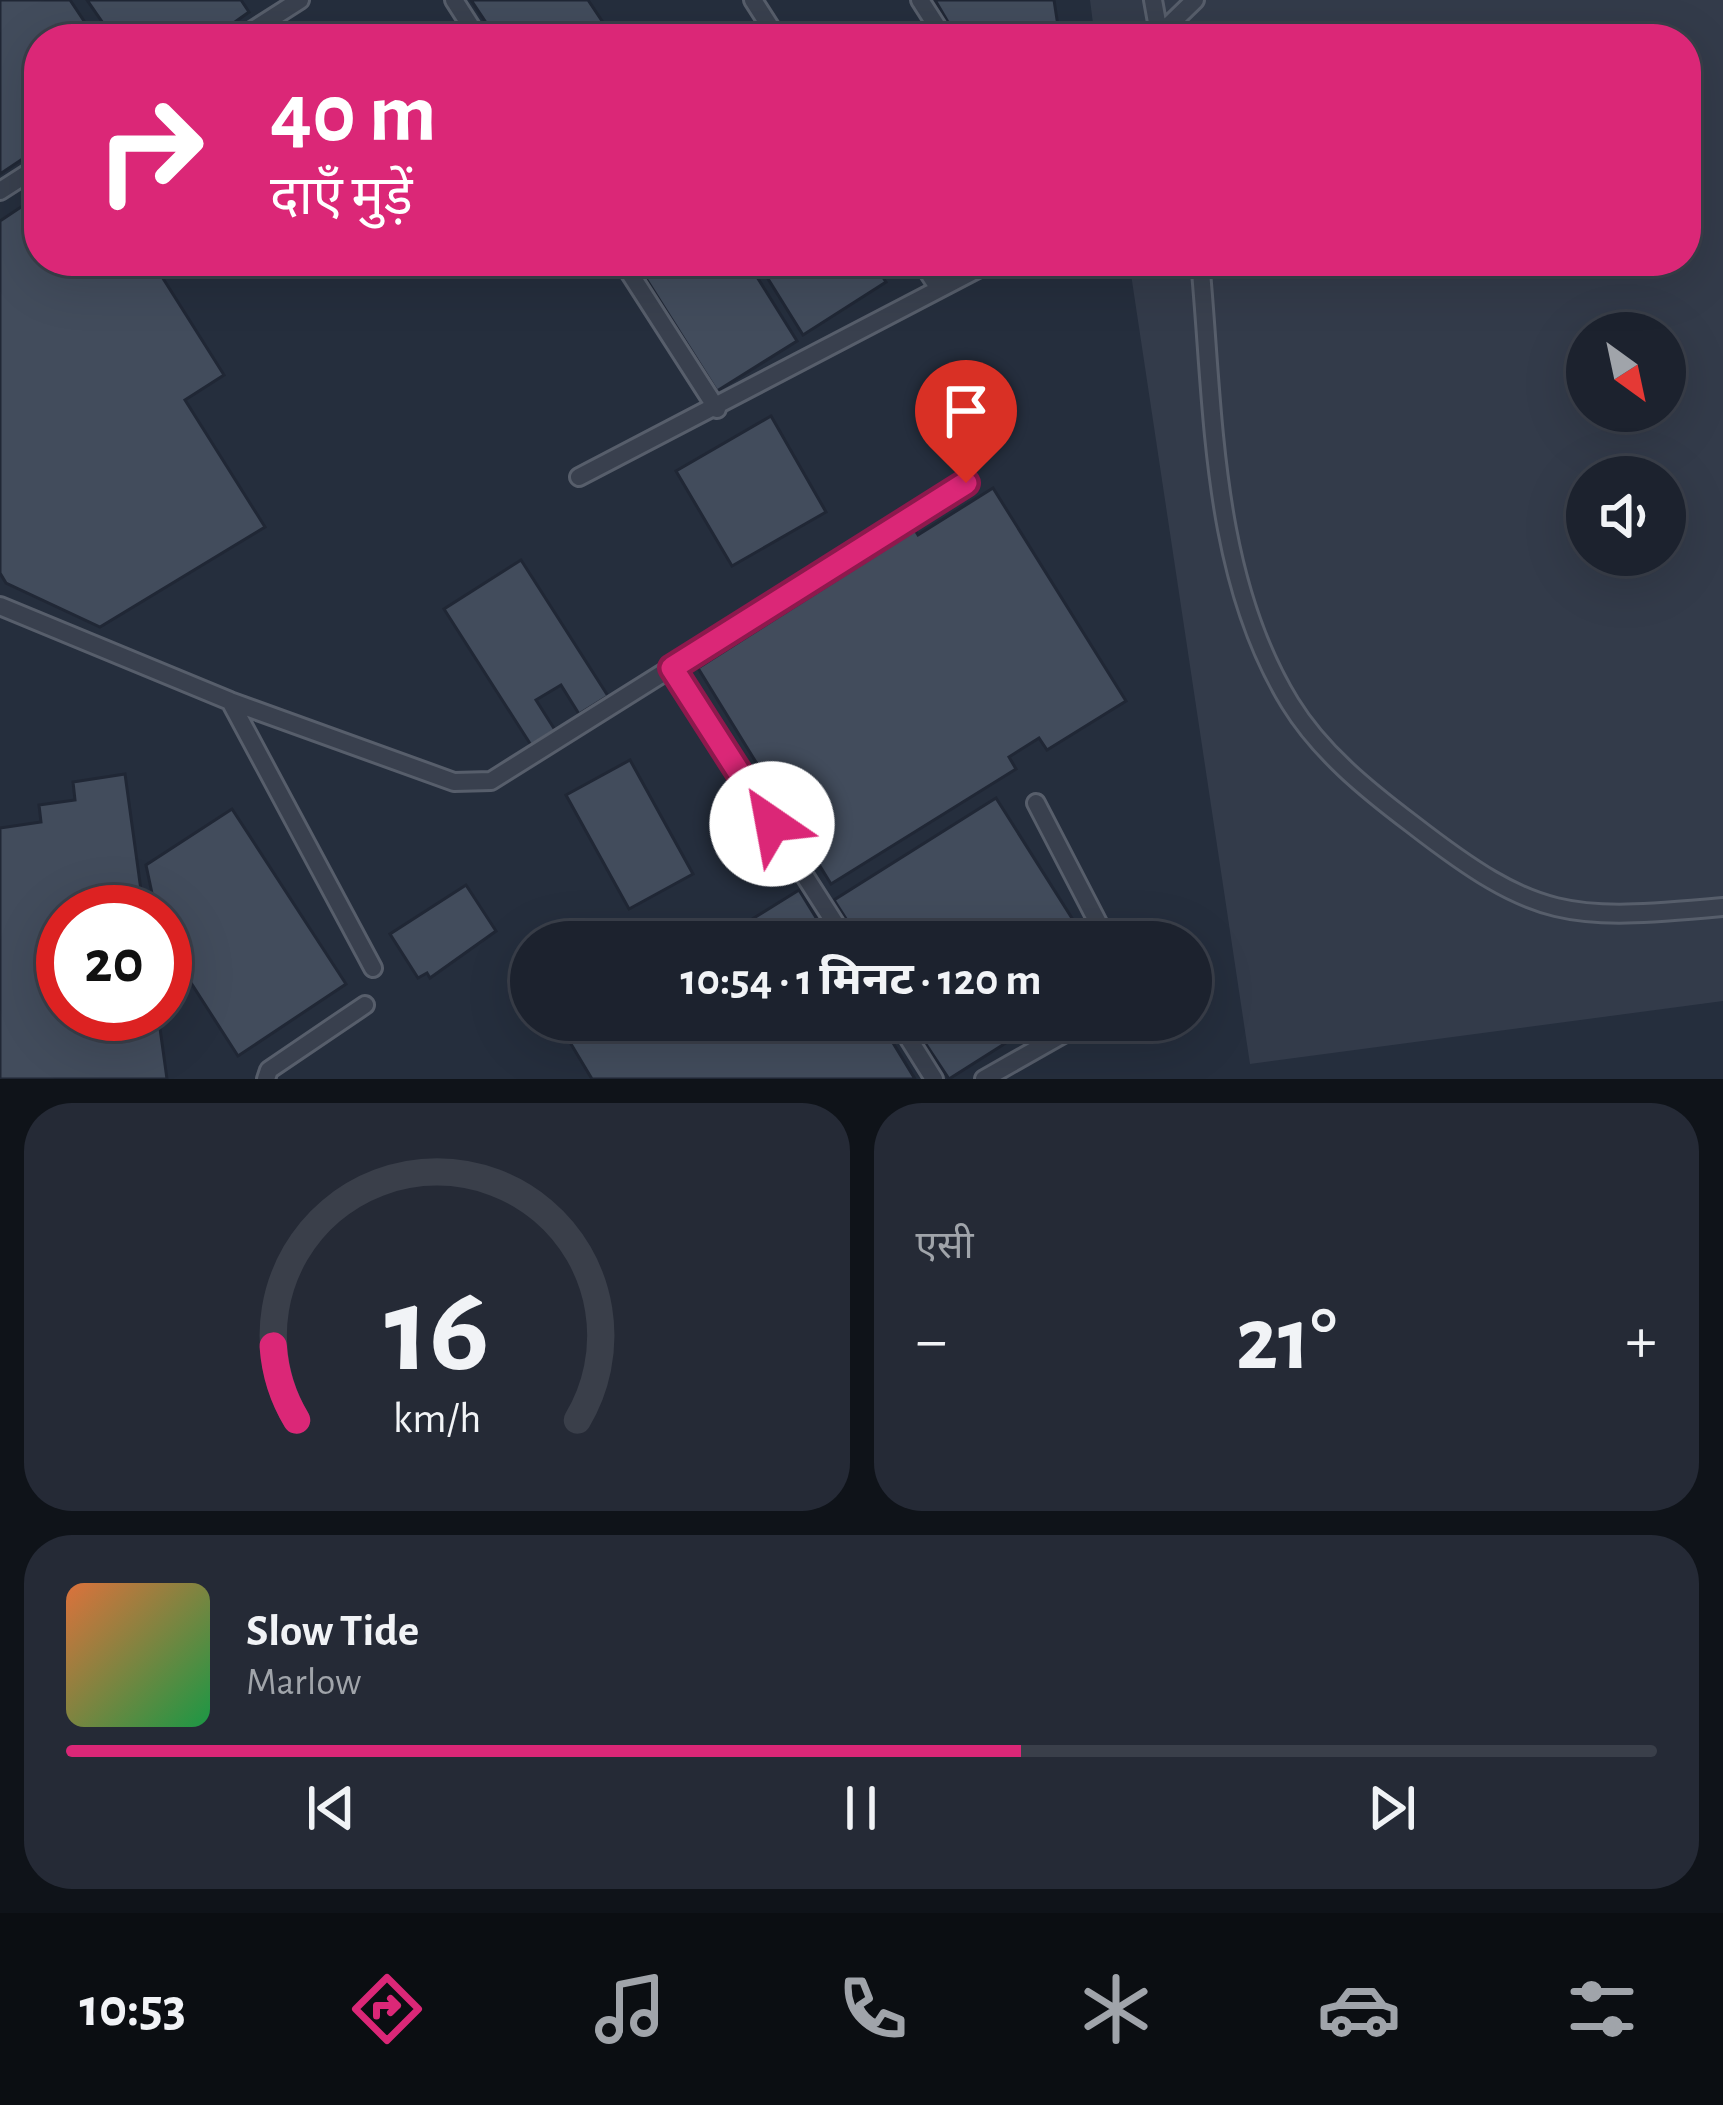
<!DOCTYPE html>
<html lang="hi">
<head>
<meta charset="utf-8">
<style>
	:root { --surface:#1c222e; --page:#252a36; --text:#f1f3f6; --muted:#a0a4aa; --line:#3a3f4a; --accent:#db2777 }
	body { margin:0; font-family:"Alegreya Sans","Noto Sans Devanagari",sans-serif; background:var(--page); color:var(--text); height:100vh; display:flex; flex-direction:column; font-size:45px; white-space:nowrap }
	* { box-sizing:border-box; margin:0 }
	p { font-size:39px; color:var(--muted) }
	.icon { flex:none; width:66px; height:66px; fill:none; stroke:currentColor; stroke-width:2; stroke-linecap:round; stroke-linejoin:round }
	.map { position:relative; height:1079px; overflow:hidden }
	.drawer { display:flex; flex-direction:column; gap:24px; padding:24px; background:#0f1319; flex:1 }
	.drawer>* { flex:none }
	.banner { position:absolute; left:24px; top:24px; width:1677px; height:252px; border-radius:48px; box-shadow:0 12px 48px #0002,0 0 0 3px var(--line); background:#db2777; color:#fff; overflow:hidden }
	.needle { width:78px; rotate:147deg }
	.fabs { position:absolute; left:1566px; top:312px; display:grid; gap:24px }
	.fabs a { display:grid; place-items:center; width:120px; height:120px; border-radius:50%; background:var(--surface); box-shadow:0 12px 48px #0002,0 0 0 3px var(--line); font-size:60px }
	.speed { position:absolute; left:36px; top:885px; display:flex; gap:24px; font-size:60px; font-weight:700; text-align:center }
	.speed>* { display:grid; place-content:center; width:156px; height:156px; border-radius:50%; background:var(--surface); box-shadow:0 12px 48px #0002,0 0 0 3px var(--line); line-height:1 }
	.speed .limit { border:18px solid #d22; background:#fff; color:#111 }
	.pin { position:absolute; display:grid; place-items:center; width:102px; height:102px; color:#fff; margin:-123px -51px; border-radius:50% 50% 50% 0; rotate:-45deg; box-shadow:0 0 12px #0007 }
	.pin .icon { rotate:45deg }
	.me { position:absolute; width:132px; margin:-66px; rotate:327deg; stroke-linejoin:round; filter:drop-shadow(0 0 9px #0008) }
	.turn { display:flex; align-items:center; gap:42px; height:252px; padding:0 48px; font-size:54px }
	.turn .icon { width:156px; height:156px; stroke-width:2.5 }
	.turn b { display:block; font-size:84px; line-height:102px }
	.big { font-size:90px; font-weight:700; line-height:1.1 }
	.drawer .widget { flex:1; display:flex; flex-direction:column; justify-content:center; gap:18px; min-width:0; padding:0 42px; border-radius:48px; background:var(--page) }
	.drawer .dial { align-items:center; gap:0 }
	.dial svg { height:312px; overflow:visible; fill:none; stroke:var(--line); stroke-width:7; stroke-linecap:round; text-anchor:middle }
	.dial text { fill:var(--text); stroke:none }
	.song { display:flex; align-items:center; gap:36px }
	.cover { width:144px; height:144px; border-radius:18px; background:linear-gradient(135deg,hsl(20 70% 55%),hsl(140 70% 35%)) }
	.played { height:12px; border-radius:6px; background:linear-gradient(90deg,var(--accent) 60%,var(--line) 60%) }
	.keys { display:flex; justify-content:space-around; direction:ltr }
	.heat { display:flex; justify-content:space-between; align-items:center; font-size:66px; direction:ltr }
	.drawer .tiles { flex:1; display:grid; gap:24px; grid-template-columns:1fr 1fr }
	.widget:last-child { grid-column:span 2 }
	.trip { position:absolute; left:510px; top:921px; width:702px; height:120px; border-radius:60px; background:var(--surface); box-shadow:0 12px 48px #0002,0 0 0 3px var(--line); font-weight:700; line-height:120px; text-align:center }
	.tab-bar { display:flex; height:192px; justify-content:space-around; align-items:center; background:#0b0e12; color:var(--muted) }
	.tab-bar .icon { width:84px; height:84px }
	.tab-bar .active { color:var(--accent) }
	.tab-bar b { font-size:54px; color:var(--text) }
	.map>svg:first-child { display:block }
	.airport { fill:#333b4a; fill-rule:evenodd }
	.building { fill:#424c5c; stroke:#202735; stroke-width:3 }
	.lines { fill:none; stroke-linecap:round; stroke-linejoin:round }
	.lane-casing { stroke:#575e6b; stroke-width:22 }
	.lane { stroke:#39404e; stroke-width:16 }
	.route-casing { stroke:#8e194d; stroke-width:30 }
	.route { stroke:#db2777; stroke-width:21 }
</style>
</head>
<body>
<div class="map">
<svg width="1723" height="1079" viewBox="0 0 1723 1079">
	<rect width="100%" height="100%" fill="#252e3d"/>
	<path class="airport" d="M 1090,0 L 1723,0 L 1723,1001 L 1250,1064 L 1129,261 L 1686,261 L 1686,39 L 1095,39 ZM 1587,333 L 1665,333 L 1665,411 L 1587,411 ZM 1587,477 L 1665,477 L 1665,555 L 1587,555 Z"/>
	<path class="building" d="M 0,0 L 70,0 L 96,39 L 39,39 L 39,148 L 0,174 Z
		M 87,0 L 241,0 L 249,12 L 211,39 L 114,39 Z
		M 471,0 L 588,0 L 614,39 L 497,39 Z
		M 935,0 L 1054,0 L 1060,39 L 958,39 Z
		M 39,195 L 39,261 L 152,261 L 224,375 L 185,400 L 265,527 L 100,627 L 6,583 L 0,573 L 0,221 Z
		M 635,261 L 747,261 L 797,341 L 717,391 Z
		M 757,261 L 872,261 L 886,282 L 803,335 Z
		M 771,416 L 826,512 L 732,566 L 676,471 Z
		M 993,488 L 1126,701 L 1047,750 L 1039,738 L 1009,757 L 1016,769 L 831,884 L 698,668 L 915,530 L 918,535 Z
		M 521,560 L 608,696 L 579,714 L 561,685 L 536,700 L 555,730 L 531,745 L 444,609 Z
		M 630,760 L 693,874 L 629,909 L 566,795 Z
		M 125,774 L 144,912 L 63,912 L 63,1014 L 158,1014 L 167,1079 L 0,1079 L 0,828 L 41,822 L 39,805 L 75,800 L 73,782 Z
		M 996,798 L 1087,942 L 861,942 L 834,900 Z
		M 232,809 L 346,984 L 238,1056 L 177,961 L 167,968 L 165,912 L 156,912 L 146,865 Z
		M 466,885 L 496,931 L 430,978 L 427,973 L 418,978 L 390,934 Z
		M 799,890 L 831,942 L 715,942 Z
		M 588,1020 L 879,1020 L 915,1079 L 592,1079 L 565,1034 Z
		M 910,1020 L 1042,1020 L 949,1079 Z"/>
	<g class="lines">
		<g class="lane-casing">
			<path id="lane" d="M 454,0 L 479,39
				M 753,0 L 778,39
				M 920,0 L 945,39
				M 1153,0 L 1160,39
				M 1159,35 L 1195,0
				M 239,39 L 300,0
				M 0,191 L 39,166
				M 622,261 L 717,409
				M 921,261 L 938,287
				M 1200,261 C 1214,407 1210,573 1290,703 C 1320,752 1367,790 1412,824 C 1537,921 1568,921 1723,907
				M 579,477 L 993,261
				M 0,606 L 230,701 L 454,782 L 491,781 L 966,483
				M 672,668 L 847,942
				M 230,701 L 373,968
				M 1036,803 L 1108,942
				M 897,1020 L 934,1079
				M 266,1079 L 269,1070 L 365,1005
				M 984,1079 L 1088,1020"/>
		</g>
		<use href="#lane" class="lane"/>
	</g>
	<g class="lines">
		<g class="route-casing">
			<path id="route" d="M 772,824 L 672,668 L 966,483"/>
		</g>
		<use href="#route" class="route"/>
	</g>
</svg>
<div class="fabs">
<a><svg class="needle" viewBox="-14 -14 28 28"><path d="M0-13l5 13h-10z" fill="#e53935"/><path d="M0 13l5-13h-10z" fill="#a0a4aa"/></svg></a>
<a><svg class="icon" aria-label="sound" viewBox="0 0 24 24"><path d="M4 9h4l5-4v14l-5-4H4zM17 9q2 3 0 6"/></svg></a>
</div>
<div class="speed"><div class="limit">20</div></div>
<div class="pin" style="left:966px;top:483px;background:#d93025"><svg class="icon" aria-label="arrive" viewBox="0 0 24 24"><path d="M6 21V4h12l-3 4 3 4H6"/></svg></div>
<svg class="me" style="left:772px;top:824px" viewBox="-20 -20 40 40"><circle r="19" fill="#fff"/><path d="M0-13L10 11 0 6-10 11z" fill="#db2777"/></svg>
<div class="trip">10:54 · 1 मिनट · 120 m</div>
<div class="banner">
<div class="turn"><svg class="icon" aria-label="right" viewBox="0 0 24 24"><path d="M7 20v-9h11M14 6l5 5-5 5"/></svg><div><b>40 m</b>दाएँ मुड़ें</div></div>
</div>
</div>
<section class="drawer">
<div class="tiles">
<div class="widget dial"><svg viewBox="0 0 100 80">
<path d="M14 69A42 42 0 1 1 86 69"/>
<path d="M14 69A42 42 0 0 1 8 50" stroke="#db2777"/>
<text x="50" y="56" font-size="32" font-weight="700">16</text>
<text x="50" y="72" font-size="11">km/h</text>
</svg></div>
<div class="widget"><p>एसी</p>
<div class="heat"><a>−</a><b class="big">21°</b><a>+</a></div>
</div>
<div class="widget">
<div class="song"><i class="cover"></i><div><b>Slow Tide</b><p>Marlow</p></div></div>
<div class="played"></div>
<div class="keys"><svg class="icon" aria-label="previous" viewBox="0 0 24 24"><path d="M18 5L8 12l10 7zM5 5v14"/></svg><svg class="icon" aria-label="pause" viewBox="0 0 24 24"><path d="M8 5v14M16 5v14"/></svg><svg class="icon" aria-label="next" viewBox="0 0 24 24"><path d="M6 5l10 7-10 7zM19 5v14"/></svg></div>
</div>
</div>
</section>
<nav class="tab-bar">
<b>10:53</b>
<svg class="icon active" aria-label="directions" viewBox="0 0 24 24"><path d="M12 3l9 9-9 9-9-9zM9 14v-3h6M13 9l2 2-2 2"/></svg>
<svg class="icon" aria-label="music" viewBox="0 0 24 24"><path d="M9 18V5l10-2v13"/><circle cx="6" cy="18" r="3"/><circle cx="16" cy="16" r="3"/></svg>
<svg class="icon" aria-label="phone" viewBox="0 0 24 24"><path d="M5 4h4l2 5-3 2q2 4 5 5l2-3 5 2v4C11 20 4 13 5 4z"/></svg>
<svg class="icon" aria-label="climate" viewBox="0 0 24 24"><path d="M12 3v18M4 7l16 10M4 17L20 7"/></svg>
<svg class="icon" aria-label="car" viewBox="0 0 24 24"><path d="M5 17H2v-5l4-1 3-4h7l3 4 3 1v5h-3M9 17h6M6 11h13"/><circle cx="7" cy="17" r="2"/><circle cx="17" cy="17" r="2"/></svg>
<svg class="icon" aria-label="filters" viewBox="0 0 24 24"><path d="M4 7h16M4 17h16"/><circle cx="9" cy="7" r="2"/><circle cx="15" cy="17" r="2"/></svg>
</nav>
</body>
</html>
